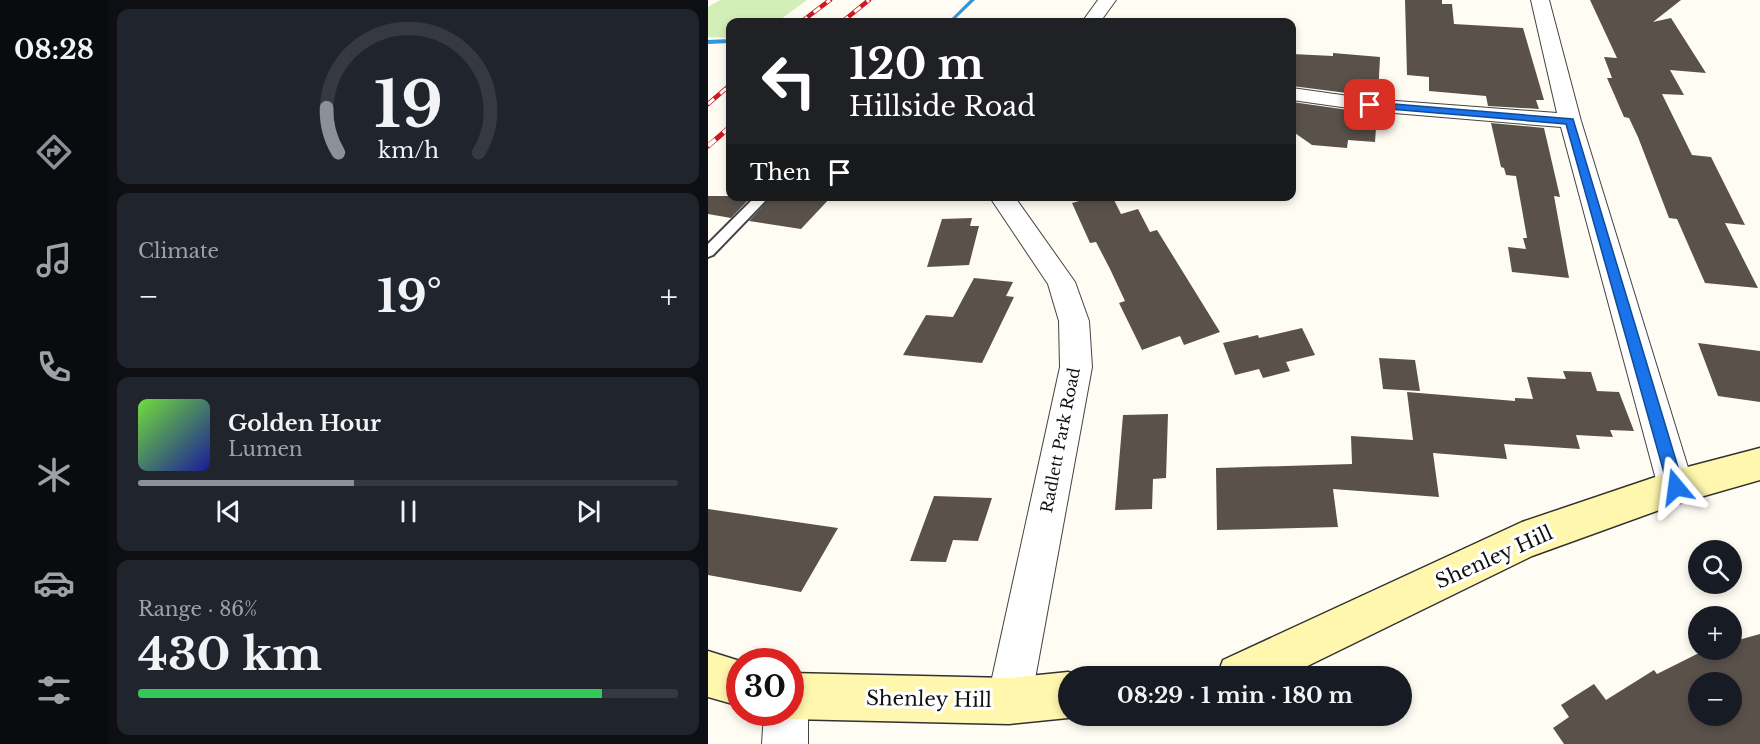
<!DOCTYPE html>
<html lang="en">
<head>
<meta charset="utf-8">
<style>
	:root { --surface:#171b24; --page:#20242c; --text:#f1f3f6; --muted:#9ea1a6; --line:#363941; --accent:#8c9099 }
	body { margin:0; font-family:"Libre Baskerville",serif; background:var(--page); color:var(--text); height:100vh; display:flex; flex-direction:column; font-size:22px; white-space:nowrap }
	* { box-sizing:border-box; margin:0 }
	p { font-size:20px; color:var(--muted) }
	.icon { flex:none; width:33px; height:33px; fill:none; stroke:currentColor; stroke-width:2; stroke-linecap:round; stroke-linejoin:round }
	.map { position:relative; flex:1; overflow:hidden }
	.details { display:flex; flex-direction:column; gap:9px; padding:9px; background:#0d0f14; width:600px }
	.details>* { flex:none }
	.hud { position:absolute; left:18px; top:18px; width:570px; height:183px; border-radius:12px; box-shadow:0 3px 9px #0003; background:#202124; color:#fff; overflow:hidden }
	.buttons { position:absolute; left:980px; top:540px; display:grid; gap:12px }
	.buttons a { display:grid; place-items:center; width:54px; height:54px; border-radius:50%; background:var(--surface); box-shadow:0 3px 9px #0003; font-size:30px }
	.speed { position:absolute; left:18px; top:648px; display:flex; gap:12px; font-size:30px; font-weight:700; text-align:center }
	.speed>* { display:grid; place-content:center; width:78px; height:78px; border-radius:50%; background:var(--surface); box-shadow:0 3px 9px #0003; line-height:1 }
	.speed .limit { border:9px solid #d22; background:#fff; color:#111 }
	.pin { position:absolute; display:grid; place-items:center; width:51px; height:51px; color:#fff; margin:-26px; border-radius:12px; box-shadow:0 3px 9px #0006 }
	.me { position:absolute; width:66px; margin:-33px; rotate:344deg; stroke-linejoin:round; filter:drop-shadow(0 0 4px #0008) }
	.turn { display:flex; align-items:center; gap:21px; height:126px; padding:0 24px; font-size:27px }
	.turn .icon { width:78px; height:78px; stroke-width:2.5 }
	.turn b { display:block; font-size:42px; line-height:51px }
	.then { display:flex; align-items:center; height:57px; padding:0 24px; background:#0003; gap:12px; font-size:22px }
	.big { font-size:45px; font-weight:800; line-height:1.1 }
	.details .card { flex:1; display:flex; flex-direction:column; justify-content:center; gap:9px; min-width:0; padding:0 21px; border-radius:12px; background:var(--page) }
	.details .dial { align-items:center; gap:0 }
	.dial svg { height:156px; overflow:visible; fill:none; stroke:var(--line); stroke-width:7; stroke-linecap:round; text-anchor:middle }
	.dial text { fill:var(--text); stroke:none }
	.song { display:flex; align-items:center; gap:18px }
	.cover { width:72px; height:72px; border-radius:9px; background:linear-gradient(135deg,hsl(100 70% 55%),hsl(240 70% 35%)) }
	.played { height:6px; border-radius:3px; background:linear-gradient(90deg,var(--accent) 40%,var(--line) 40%) }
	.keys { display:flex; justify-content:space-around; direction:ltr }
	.heat { display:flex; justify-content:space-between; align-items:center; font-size:33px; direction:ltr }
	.charge { height:9px; border-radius:4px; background:linear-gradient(90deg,#34c759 86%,var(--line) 0) }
	.trip { position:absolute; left:350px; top:666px; width:354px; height:60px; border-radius:30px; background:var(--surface); box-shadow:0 3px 9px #0003; font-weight:800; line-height:60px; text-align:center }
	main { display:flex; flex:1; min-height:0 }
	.tabs { display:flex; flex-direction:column; width:108px; justify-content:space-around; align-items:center; background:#090b0e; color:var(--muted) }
	.tabs .icon { width:42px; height:42px }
	.tabs .current { color:var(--accent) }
	.tabs b { font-size:27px; color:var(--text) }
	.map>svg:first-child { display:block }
	.green { fill:#d4eeb8 }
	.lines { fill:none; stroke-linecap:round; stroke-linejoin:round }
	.stream { fill:#3196da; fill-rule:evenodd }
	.building { fill:#5a514b; fill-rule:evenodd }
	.lane-casing { stroke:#434343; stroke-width:4 }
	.street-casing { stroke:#434343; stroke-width:2 }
	.secondary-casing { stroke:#323232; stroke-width:3 }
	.lane { fill:#fff; fill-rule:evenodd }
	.street { fill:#fff; fill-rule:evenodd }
	.secondary { fill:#fff7ae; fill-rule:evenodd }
	.rail-far1-casing { stroke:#cf1920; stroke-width:4.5 }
	.rail-casing { stroke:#cf1920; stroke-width:5 }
	.rail-far1 { stroke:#fff; stroke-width:3; stroke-dasharray:8; stroke-linecap:butt }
	.rail { stroke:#fff; stroke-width:4; stroke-dasharray:10; stroke-linecap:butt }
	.route { fill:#1a73e8; stroke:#114b97; stroke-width:1.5 }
	.labels { text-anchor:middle; stroke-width:6; stroke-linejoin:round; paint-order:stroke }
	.street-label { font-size:16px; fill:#101010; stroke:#fff }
	.near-street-label { font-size:20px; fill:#101010; stroke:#fff }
</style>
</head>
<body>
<main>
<nav class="tabs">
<b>08:28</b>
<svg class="icon current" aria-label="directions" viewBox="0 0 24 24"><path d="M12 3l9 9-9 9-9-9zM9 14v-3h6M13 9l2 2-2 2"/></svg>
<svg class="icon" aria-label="music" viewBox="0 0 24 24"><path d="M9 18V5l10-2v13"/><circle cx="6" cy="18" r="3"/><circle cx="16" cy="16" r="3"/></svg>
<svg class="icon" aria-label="phone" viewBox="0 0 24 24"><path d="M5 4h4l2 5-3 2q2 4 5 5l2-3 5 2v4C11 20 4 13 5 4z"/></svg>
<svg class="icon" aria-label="climate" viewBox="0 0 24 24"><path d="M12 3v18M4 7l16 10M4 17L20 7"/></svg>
<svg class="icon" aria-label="car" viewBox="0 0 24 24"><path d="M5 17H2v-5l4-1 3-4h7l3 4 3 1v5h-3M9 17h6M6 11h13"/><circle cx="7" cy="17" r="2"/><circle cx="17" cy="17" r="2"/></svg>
<svg class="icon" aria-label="filters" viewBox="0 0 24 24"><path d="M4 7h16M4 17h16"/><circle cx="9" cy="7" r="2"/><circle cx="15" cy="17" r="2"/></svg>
</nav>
<section class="details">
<div class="card dial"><svg viewBox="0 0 100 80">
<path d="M14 69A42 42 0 1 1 86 69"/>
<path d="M14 69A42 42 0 0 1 8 46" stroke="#8c9099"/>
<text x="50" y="56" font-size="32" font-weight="700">19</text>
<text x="50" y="72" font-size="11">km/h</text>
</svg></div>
<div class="card"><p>Climate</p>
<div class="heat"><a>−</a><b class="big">19°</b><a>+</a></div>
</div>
<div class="card">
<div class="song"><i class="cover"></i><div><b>Golden Hour</b><p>Lumen</p></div></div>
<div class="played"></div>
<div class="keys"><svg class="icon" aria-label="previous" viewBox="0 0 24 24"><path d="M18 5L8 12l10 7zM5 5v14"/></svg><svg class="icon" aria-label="pause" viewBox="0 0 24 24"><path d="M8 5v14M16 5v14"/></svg><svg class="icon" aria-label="next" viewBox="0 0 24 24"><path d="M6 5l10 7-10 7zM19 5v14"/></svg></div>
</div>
<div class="card"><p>Range · 86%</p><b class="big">430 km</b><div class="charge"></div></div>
</section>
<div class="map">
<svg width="1052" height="744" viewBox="0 0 1052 744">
	<rect width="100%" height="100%" fill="#fffdf3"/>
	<path class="green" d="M 12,0 L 99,0 L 69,22 L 22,22 L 22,38 L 0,37 L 0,7 Z"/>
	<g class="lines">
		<path class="stream" d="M 262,0 L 267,0 L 244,22 L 240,22 Z
			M 22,39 L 22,43 L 0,44 L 0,40 Z"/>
	</g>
	<path class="building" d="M 697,0 L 734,0 L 734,4 L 744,4 L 746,24 L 815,28 L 836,100 L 828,100 L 831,109 L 780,106 L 778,96 L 721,91 L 721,77 L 699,75 Z
		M 882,0 L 973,0 L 945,22 L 963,18 L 998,73 L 962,70 L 976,95 L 954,94 L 984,155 L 1003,157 L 1037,225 L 1017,223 L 1050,288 L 997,283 L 969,219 L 961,218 L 930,137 L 921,118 L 916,117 L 899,78 L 904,78 L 896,57 L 909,58 Z
		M 625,53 L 672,57 L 670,97 L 584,86 L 584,54 L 625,56 Z
		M 584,102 L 669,114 L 667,142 L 640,140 L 639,148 L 604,145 L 584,131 Z
		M 783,123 L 836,128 L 852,197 L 846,196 L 861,278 L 804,272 L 800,247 L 818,249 L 815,238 L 819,238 L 808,176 L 798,175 L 796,168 L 793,167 Z
		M 0,196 L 44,196 L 23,218 L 0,214 Z
		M 64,196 L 124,196 L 93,229 L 41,221 Z
		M 389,196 L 404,196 L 413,214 L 430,209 L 442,232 L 449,230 L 512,332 L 476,345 L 472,336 L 434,350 L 411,303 L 417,301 L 402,269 L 388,242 L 382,243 L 364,203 Z
		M 264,218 L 262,226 L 271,226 L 261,265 L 219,267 L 234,219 Z
		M 266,278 L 305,282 L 298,296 L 306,297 L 274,363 L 195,355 L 218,315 L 245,317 Z
		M 594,328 L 607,355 L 578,362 L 582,371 L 555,378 L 551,369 L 527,375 L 515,343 L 550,335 L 551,338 Z
		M 990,343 L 1052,351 L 1052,402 L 1010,396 Z
		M 671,358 L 707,360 L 712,391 L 675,389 Z
		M 855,371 L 883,372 L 889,391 L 911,392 L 926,431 L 902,430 L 905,437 L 868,435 L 872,449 L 796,444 L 799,459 L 725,453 L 731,497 L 625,489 L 630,527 L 509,530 L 508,468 L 644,464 L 643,436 L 705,440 L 699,392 L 807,401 L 807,398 L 825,399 L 819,377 L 858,379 Z
		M 460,414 L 458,478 L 445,479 L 444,509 L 407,510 L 415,415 Z
		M 226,496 L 284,498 L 270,541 L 245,540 L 238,562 L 202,561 Z
		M 0,509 L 130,528 L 93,592 L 0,575 Z
		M 1052,634 L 1052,744 L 856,744 L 845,728 L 861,717 L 853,705 L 886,684 L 898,700 L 946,670 L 949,674 L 997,650 L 1023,650 L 1023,642 ZM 990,682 L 1023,682 L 1023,716 L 990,716 Z"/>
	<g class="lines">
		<g class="lane-casing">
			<path id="lane" d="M 48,196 L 62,196 L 5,255 L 0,257 L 0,244 Z"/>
		</g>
		<g class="street-casing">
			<path id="street" d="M 390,0 L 408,0 L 392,22 L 374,22 Z
				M 823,0 L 841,0 L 873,121 L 986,487 L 981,499 L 968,503 L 955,499 L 950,487 L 853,127 L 662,111 L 584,100 L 584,88 L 662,99 L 849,113 Z
				M 281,196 L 306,196 L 367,282 L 381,321 L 384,367 L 323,701 L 317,717 L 301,723 L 285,717 L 279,701 L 352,367 L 351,321 L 340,284 Z
				M 82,692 L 94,696 L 100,712 L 100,744 L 54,744 L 56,712 L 82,712 Z"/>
		</g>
		<g class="secondary-casing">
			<path id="secondary" d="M 1052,448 L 1052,480 L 968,504 L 824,556 L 579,676 L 509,676 L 515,660 L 814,522 L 968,470 Z
				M 0,651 L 35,662 L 32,662 L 32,706 L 0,697 Z
				M 360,672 L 371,676 L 360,676 L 360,716 L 366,716 L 360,718 L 301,724 L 82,719 L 66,712 L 82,712 L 82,673 L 301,678 Z"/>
		</g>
		<use href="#lane" class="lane"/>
		<use href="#street" class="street"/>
		<use href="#secondary" class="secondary"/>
		<g class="rail-far1-casing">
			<path id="rail-far1" d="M 93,22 L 122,0
				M 134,22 L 161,0
				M 0,104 L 22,85"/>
		</g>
		<g class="rail-casing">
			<path id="rail" d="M 0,146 L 22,127"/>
		</g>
		<use href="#rail-far1" class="rail-far1"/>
		<use href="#rail" class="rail"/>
	</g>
	<path class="route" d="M 662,102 L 865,119 L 976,487 L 973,492 L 968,494 L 962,492 L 960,487 L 858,124 L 658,107 L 657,105 Z"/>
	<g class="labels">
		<g class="street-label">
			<text transform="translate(352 440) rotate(-79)" y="6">Radlett Park Road</text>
		</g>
		<g class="near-street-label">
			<text transform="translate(786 557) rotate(-24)" y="7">Shenley Hill</text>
			<text transform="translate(221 699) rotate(1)" y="7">Shenley Hill</text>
		</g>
	</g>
</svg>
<div class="buttons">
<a><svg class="icon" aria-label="search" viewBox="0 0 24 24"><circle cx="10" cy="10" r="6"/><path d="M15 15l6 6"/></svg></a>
<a>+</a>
<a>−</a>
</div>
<div class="speed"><div class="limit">30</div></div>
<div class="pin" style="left:662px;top:105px;background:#d93025"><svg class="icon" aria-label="arrive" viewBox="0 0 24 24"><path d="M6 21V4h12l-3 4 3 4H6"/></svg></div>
<svg class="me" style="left:968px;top:487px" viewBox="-20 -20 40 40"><path d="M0-17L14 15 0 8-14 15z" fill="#1a73e8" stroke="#fff" stroke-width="4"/></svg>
<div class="trip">08:29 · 1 min · 180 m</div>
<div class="hud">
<div class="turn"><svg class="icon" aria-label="left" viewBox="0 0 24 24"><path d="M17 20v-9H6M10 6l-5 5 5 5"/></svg><div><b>120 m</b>Hillside Road</div></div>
<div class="then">Then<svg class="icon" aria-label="arrive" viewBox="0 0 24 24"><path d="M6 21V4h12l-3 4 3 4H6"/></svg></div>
</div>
</div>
</main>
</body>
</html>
